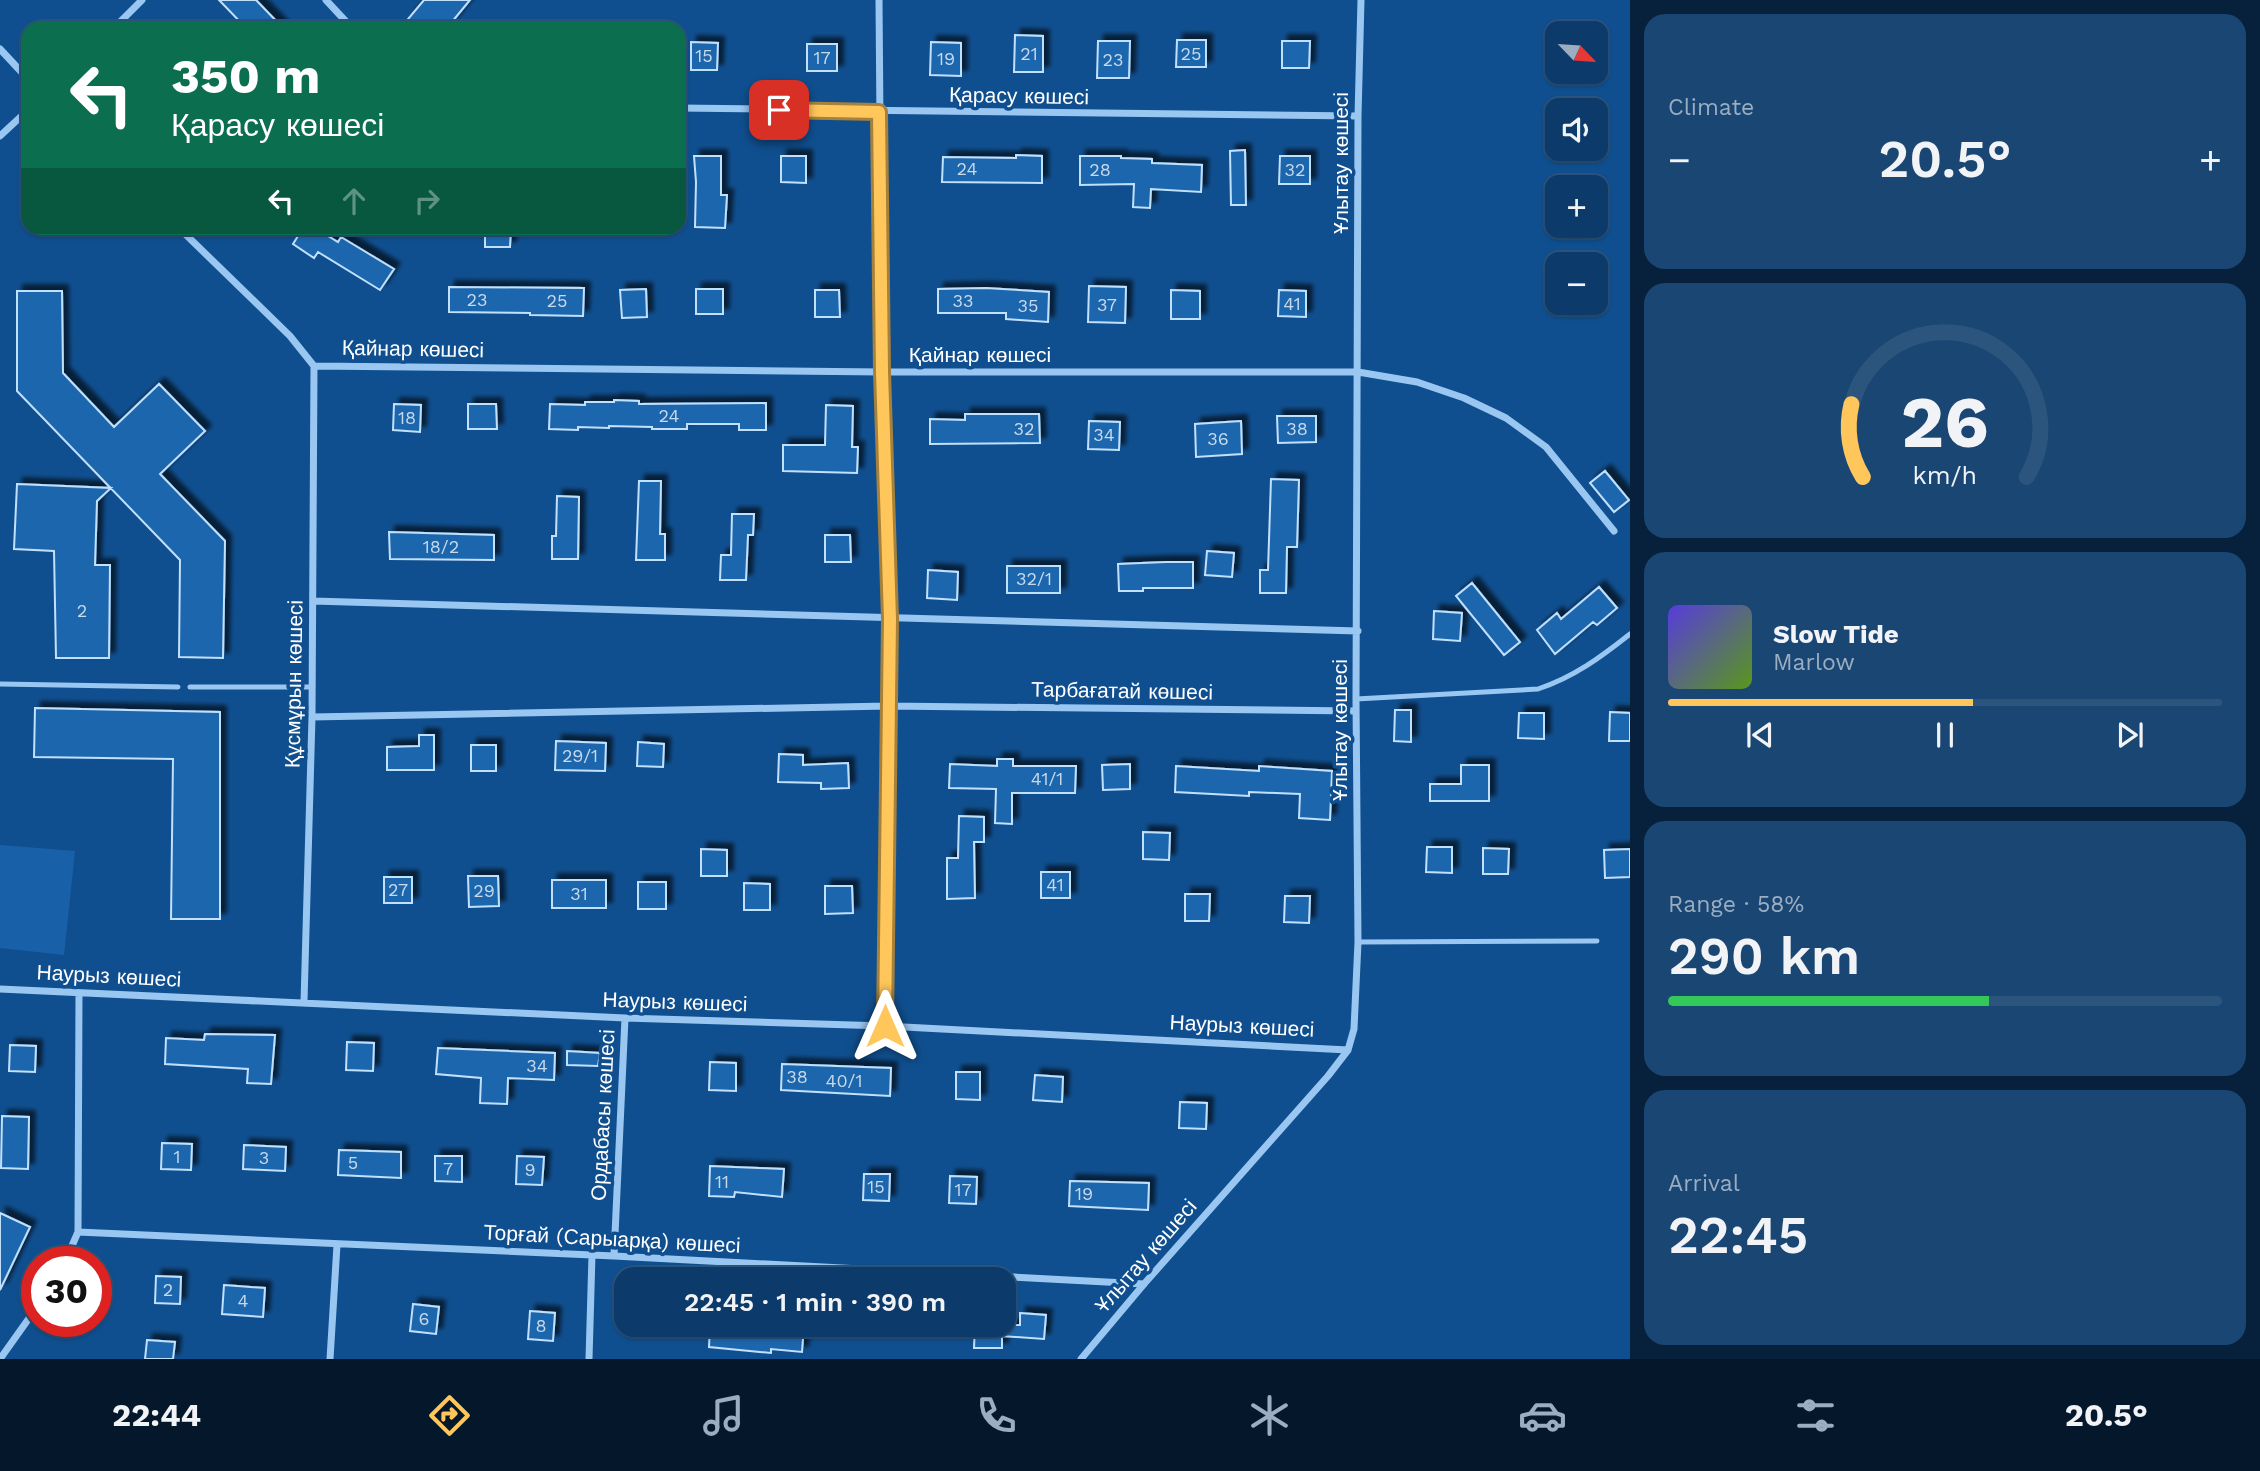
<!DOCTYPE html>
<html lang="en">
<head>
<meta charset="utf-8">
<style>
	:root { --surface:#0c3b6b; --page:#1a4673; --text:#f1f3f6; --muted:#9aadc1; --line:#2c557e; --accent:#ffc65b }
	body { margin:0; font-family:"Work Sans",sans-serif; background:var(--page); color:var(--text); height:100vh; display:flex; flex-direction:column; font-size:26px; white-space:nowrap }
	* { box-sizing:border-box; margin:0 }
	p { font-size:23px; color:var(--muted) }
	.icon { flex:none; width:38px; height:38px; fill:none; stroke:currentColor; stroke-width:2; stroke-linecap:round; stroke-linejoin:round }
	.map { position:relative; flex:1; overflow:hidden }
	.side { display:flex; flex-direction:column; gap:14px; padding:14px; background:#07203b; width:630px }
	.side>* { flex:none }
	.guide { position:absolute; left:21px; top:21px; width:665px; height:214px; border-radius:21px; box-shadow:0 2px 5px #0004,0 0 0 2px var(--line); background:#0b6e4f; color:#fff; overflow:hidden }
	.needle { width:46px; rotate:115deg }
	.tools { position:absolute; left:1545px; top:21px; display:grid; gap:14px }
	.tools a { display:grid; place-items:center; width:63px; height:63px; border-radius:14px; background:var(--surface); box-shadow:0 2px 5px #0004,0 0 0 2px var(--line); font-size:35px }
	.speed { position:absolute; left:21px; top:1246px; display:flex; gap:14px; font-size:35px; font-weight:700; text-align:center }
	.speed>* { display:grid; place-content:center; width:91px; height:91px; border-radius:50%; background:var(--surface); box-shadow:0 2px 5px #0004,0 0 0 2px var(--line); line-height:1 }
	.speed .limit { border:10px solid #d22; background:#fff; color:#111 }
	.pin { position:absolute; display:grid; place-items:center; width:60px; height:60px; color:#fff; margin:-30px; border-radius:14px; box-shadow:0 4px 10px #0006 }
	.me { position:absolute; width:77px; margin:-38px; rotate:0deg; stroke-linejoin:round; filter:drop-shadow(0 0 5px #0008) }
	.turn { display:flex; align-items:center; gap:24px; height:147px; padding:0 35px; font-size:32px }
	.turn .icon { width:91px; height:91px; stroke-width:2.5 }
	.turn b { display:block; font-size:49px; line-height:60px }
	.lanes { display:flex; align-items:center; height:66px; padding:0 35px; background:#0003; justify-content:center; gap:35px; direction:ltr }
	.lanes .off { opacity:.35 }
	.big { font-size:52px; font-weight:600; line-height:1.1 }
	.side .tile { flex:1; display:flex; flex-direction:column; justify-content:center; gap:10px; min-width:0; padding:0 24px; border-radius:21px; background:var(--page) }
	.side .dial { align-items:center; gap:0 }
	.dial svg { height:182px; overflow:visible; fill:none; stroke:var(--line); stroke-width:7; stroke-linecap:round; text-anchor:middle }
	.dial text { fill:var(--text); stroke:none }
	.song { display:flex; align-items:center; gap:21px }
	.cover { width:84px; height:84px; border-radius:10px; background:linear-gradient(135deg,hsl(250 70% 55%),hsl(90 70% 35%)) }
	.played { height:7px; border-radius:4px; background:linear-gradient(90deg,var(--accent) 55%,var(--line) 55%) }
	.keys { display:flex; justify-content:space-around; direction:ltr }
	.heat { display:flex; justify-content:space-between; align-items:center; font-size:38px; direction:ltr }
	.charge { height:10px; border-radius:5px; background:linear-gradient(90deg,#34c759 58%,var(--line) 0) }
	.trip { position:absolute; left:614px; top:1267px; width:402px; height:70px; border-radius:21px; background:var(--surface); box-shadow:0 2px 5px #0004,0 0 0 2px var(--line); font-weight:600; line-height:70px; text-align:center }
	.tab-bar { display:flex; height:112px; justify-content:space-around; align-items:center; background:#05182b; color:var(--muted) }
	.tab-bar .icon { width:49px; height:49px }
	.tab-bar .active { color:var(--accent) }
	.tab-bar b { font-size:32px; color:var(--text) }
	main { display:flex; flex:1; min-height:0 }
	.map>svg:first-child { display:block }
	.park { fill:#1861a9 }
	.building { fill:#1e66ae; stroke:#c1e0fd; stroke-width:2; filter:url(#shadow) }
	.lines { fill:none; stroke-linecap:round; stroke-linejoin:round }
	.service { stroke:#9ac7f2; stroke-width:5 }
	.minor { stroke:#9ac7f2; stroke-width:7 }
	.route-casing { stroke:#a6813b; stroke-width:18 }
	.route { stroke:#ffc65b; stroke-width:12 }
	.labels { text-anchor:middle; stroke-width:7; stroke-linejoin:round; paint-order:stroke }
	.number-label { font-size:18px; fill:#c7d9eb }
	.street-label { font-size:21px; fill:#fff; stroke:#104f8f }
</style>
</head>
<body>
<main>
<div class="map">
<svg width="1630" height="1359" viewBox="0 0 1630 1359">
	<defs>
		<filter id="shadow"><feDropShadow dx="6" dy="-6" stdDeviation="2" flood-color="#0009"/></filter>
	</defs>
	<rect width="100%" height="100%" fill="#104f8f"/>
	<path class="park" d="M 0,845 L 75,851 L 64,955 L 0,948 Z"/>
	<path class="building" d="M 219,0 L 256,0 L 283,28 L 246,28 Z
		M 424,0 L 470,0 L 447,28 L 419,28 L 408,19 Z
		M 1015,35 L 1043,36 L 1043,72 L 1014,72 Z
		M 1177,40 L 1206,40 L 1206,67 L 1176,67 Z
		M 1098,41 L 1130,41 L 1129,78 L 1097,78 Z
		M 1282,41 L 1310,41 L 1309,68 L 1282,68 Z
		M 691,42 L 718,43 L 717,70 L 691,70 Z
		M 931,42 L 961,43 L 961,76 L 930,75 Z
		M 807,44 L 837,44 L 837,71 L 807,71 Z
		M 1245,150 L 1246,205 L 1231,205 L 1230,151 Z
		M 1016,155 L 1042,156 L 1042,183 L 942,182 L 943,157 L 1016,158 Z
		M 694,156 L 721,156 L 721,195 L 727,195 L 725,228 L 695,227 L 696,182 Z
		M 781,156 L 806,156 L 806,183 L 781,182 Z
		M 1080,156 L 1121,156 L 1121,158 L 1152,159 L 1152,163 L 1202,165 L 1201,192 L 1151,189 L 1150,208 L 1133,207 L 1134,184 L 1080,185 Z
		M 1280,156 L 1310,156 L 1310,184 L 1279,184 Z
		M 303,228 L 315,228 L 338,242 L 341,237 L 394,269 L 380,290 L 318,252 L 314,258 L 293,244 Z
		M 485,228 L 511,228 L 510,247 L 485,247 Z
		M 1089,286 L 1126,287 L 1125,323 L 1088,322 Z
		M 449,287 L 584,288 L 583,316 L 530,315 L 530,313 L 449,312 Z
		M 986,288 L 1049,292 L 1048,322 L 1006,319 L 1006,313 L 938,313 L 938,289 Z
		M 646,289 L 647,317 L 622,318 L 620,290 Z
		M 696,289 L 723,289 L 723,314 L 696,314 Z
		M 815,290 L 839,290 L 840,317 L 815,317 Z
		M 1171,290 L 1200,291 L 1200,319 L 1171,319 Z
		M 1279,290 L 1306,291 L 1306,317 L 1278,316 Z
		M 17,291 L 62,291 L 63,373 L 114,427 L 159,384 L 205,431 L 160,474 L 225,541 L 223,658 L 179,657 L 180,560 L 17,391 Z
		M 614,400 L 639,401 L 639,404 L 766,403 L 766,430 L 739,430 L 739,424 L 687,424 L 687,429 L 652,429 L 652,427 L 609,426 L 609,428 L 578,427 L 578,430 L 549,429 L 550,404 L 585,405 L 585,402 L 614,402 Z
		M 394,404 L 421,405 L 420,432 L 393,430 Z
		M 468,404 L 496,404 L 497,429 L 468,429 Z
		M 826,405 L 853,406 L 852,447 L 858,447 L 857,473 L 783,471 L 783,445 L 825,445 Z
		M 965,414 L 1039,414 L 1040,443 L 930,444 L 930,419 L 965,420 Z
		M 1277,416 L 1316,416 L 1316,442 L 1278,443 Z
		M 1089,421 L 1120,422 L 1119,450 L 1088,449 Z
		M 1241,421 L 1242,454 L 1196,457 L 1195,424 Z
		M 1605,471 L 1629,500 L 1614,512 L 1590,483 Z
		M 1271,479 L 1299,480 L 1297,547 L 1287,547 L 1286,593 L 1260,593 L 1260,570 L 1268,570 Z
		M 639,481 L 661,481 L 660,534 L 665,534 L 665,560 L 636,560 Z
		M 17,484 L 111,488 L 97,501 L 95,565 L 110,565 L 109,658 L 56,658 L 54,551 L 14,549 Z
		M 557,496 L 579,497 L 578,559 L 552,559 L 552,536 L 556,536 Z
		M 732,514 L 754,514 L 753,535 L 748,535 L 746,580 L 720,580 L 721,555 L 731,555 Z
		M 389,532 L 494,535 L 494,560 L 390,559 Z
		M 825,535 L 850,535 L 851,562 L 825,562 Z
		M 1207,551 L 1234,553 L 1232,577 L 1205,575 Z
		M 1166,562 L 1193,562 L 1193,588 L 1143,588 L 1143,591 L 1119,591 L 1118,564 Z
		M 1007,566 L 1060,566 L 1060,593 L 1007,593 Z
		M 928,570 L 958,572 L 957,600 L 927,598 Z
		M 1472,583 L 1520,642 L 1504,655 L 1456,596 Z
		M 1599,587 L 1617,608 L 1597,625 L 1593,622 L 1555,654 L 1537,630 L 1557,613 L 1561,619 Z
		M 1434,611 L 1462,613 L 1460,641 L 1433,639 Z
		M 35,708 L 220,712 L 220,919 L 171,919 L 173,759 L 34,757 Z
		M 1395,710 L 1411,710 L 1411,742 L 1394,741 Z
		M 1610,712 L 1630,713 L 1630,741 L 1609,741 Z
		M 1519,713 L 1544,713 L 1544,739 L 1518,738 Z
		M 419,735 L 434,735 L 434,770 L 387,770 L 387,747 L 419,746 Z
		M 556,741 L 606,743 L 605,771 L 555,770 Z
		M 638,742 L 664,744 L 663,767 L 637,766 Z
		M 471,745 L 496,745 L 496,771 L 471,771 Z
		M 779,754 L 803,755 L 803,765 L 848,763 L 849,788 L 821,789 L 821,783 L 778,782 Z
		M 997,759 L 1013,759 L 1013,766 L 1076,766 L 1075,793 L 1012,793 L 1012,824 L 995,823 L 996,789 L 949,788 L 950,764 L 997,766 Z
		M 1130,764 L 1130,789 L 1103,790 L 1102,765 Z
		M 1461,765 L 1489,765 L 1489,801 L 1430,801 L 1430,784 L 1461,784 Z
		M 1176,766 L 1259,771 L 1259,766 L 1332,771 L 1330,820 L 1299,818 L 1300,794 L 1249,792 L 1249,796 L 1175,792 Z
		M 959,816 L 984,817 L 984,842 L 974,842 L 975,898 L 947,899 L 947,858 L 958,858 Z
		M 1143,832 L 1170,833 L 1169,860 L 1143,859 Z
		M 1427,847 L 1452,847 L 1452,873 L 1426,872 Z
		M 1483,848 L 1509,849 L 1508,874 L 1483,874 Z
		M 701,849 L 727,850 L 727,876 L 701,876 Z
		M 1630,849 L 1630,877 L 1605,878 L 1604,850 Z
		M 1041,872 L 1070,872 L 1070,898 L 1041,898 Z
		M 468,876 L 498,876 L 499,906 L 469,907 Z
		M 384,877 L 412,877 L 412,903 L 384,903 Z
		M 552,880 L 606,880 L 606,908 L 552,908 Z
		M 638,882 L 666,882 L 666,909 L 638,909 Z
		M 744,883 L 770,884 L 770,910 L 744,910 Z
		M 825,886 L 852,886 L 853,913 L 825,914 Z
		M 1185,894 L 1210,894 L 1209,921 L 1185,921 Z
		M 1285,896 L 1310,896 L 1309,923 L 1284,922 Z
		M 205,1034 L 275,1035 L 271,1084 L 247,1083 L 248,1069 L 165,1064 L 166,1038 L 204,1040 Z
		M 347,1042 L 374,1043 L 373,1071 L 346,1070 Z
		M 10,1045 L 36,1046 L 35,1072 L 9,1071 Z
		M 438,1048 L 555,1053 L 554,1080 L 508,1078 L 507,1104 L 480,1103 L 481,1078 L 436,1074 Z
		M 567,1051 L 600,1053 L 598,1066 L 567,1065 Z
		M 710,1062 L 736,1063 L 736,1091 L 709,1090 Z
		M 782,1064 L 891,1068 L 890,1096 L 781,1090 Z
		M 956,1072 L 980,1072 L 980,1100 L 956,1099 Z
		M 1035,1075 L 1063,1077 L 1062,1102 L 1033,1100 Z
		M 1180,1102 L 1207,1103 L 1206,1129 L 1179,1128 Z
		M 2,1116 L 29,1117 L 28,1169 L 1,1168 Z
		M 162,1143 L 192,1144 L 191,1170 L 161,1169 Z
		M 244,1145 L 286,1147 L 285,1171 L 243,1169 Z
		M 339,1150 L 401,1152 L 401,1178 L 338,1175 Z
		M 435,1156 L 462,1156 L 462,1182 L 435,1181 Z
		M 517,1156 L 544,1157 L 542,1185 L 516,1184 Z
		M 710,1166 L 784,1169 L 782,1197 L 735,1192 L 734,1197 L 709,1196 Z
		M 864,1174 L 890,1174 L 889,1201 L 863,1200 Z
		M 950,1176 L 977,1177 L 976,1204 L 949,1203 Z
		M 1070,1181 L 1149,1183 L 1148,1210 L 1069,1206 Z
		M 0,1213 L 30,1227 L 0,1290 Z
		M 156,1276 L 181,1277 L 180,1304 L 155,1303 Z
		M 224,1285 L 265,1288 L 263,1317 L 222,1314 Z
		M 413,1304 L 439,1307 L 436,1334 L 410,1331 Z
		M 530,1311 L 555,1313 L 553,1341 L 528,1339 Z
		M 1020,1313 L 1046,1315 L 1044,1339 L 1002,1336 L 1002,1348 L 974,1348 L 975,1325 L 1020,1325 Z
		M 710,1325 L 804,1325 L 802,1352 L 771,1349 L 771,1353 L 709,1347 Z
		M 147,1340 L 175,1342 L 173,1359 L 145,1359 Z"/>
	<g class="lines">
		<path class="service" d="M 0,684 L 178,687
			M 190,687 L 312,687
			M 1356,699 L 1538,689 C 1574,677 1601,657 1630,634
			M 1358,942 L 1597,941"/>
		<path class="minor" d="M 326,0 L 352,28
			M 879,0 L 882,372 L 890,619 L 887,713 L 885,1026
			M 114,28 L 142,0
			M 0,49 L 28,79
			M 679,108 L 1358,116
			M 0,136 L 28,110
			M 179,228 L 290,336 L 314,366 L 882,372 L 1358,372 L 1417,382 L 1464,398 L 1506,418 L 1546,447 L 1614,531
			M 313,601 L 1358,631
			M 312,717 L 888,706 L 1356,711
			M 0,989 L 625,1018 L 885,1026 L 1348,1050
			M 304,1002 L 312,717 L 314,366
			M 78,1232 L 614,1256 L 1144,1284
			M 614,1256 L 625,1018
			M 65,1262 L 78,1232 L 79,993
			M 0,1359 L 37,1307
			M 330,1359 L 337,1245
			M 589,1359 L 592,1255
			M 1081,1359 L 1144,1284 L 1328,1076 L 1348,1050 L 1354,1029 L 1358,942 L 1356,699 L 1358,116 L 1361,0"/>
	</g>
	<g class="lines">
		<g class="route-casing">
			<path id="route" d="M 779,110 L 879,112 L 882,372 L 890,619 L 885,1026"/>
		</g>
		<use href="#route" class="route"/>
	</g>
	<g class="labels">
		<g class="number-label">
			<text x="1029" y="60">21</text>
			<text x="1191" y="60">25</text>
			<text x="704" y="62">15</text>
			<text x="822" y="64">17</text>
			<text x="946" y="65">19</text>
			<text x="1113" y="66">23</text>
			<text x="967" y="175">24</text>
			<text x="1100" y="176">28</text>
			<text x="1295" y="176">32</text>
			<text x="477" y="306">23</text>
			<text x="557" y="307">25</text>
			<text x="963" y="307">33</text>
			<text x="1292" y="310">41</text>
			<text x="1107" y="311">37</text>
			<text x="1028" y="312">35</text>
			<text x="669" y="422">24</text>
			<text x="407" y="424">18</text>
			<text x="1024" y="435">32</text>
			<text x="1297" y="435">38</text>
			<text x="1104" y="441">34</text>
			<text x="1218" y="445">36</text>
			<text x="441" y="553">18/2</text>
			<text x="1034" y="585">32/1</text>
			<text x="82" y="617">2</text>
			<text x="580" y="762">29/1</text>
			<text x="1047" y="785">41/1</text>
			<text x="1055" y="891">41</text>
			<text x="398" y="896">27</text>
			<text x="484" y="897">29</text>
			<text x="579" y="900">31</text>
			<text x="537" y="1072">34</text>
			<text x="797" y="1083">38</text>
			<text x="844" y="1087">40/1</text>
			<text x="177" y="1163">1</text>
			<text x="264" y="1164">3</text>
			<text x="353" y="1169">5</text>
			<text x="448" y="1175">7</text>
			<text x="530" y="1176">9</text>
			<text x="722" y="1188">11</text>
			<text x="876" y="1193">15</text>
			<text x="963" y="1196">17</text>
			<text x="1084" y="1200">19</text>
			<text x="168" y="1296">2</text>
			<text x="243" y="1307">4</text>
			<text x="424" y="1325">6</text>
			<text x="541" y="1332">8</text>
		</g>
		<g class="street-label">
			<text transform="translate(1019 96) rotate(1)" y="7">Қарасу көшесі</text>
			<text transform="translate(1341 163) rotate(-90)" y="7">Ұлытау көшесі</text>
			<text transform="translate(413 349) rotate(1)" y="7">Қайнар көшесі</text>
			<text x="980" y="362">Қайнар көшесі</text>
			<text transform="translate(294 684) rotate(-89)" y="7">Құсмұрын көшесі</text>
			<text transform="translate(1122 691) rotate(1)" y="7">Тарбағатай көшесі</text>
			<text transform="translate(1340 730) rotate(-90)" y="7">Ұлытау көшесі</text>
			<text transform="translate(109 976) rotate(3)" y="7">Наурыз көшесі</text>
			<text transform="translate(675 1002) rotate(2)" y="7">Наурыз көшесі</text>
			<text transform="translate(1242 1026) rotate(3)" y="7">Наурыз көшесі</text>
			<text transform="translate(603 1115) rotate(-87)" y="7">Ордабасы көшесі</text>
			<text transform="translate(612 1239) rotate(3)" y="7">Торғай (Сарыарқа) көшесі</text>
			<text transform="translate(1146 1256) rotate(-49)" y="7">Ұлытау көшесі</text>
		</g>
	</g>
</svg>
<div class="tools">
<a><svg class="needle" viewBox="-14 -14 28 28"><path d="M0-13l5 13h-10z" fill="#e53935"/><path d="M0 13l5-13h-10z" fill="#9aadc1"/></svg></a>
<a><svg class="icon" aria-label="sound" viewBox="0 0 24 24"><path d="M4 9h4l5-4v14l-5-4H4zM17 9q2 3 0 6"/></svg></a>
<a>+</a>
<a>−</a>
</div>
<div class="speed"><div class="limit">30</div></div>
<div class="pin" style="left:779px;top:110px;background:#d93025"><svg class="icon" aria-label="arrive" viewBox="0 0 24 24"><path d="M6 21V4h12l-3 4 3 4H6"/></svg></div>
<svg class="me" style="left:885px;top:1026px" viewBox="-20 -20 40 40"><path d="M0-17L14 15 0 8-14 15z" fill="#ffc65b" stroke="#fff" stroke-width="4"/></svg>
<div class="trip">22:45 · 1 min · 390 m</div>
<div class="guide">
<div class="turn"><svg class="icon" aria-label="left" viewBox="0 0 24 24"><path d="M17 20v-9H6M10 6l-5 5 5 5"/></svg><div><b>350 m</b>Қарасу көшесі</div></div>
<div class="lanes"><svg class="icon" aria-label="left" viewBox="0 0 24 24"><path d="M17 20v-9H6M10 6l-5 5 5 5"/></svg><svg class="icon off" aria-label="ahead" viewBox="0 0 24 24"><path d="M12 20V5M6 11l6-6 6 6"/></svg><svg class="icon off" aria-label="right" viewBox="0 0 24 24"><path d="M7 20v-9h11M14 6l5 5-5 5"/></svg></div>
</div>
</div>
<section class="side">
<div class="tile"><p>Climate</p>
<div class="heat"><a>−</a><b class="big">20.5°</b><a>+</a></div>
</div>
<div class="tile dial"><svg viewBox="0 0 100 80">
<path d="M14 69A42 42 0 1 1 86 69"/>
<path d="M14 69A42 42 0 0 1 9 37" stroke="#ffc65b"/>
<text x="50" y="56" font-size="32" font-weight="700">26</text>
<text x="50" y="72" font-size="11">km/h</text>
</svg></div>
<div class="tile">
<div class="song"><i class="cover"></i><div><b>Slow Tide</b><p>Marlow</p></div></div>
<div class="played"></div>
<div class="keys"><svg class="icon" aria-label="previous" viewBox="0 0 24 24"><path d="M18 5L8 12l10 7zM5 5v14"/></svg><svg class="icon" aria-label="pause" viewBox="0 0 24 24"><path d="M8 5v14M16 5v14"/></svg><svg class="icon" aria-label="next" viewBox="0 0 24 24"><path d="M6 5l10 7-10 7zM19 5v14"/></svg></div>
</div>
<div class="tile"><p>Range · 58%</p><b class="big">290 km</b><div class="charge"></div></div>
<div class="tile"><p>Arrival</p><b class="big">22:45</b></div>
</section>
</main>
<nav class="tab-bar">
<b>22:44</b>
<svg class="icon active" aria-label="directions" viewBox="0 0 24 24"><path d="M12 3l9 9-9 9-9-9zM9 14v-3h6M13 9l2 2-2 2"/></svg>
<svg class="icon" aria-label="music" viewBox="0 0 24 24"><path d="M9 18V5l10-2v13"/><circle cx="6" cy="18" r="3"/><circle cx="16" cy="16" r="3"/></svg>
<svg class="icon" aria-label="phone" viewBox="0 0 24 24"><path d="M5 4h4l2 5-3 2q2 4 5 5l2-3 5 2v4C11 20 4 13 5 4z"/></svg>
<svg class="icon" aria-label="climate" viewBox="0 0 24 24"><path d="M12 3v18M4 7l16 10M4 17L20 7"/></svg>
<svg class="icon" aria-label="car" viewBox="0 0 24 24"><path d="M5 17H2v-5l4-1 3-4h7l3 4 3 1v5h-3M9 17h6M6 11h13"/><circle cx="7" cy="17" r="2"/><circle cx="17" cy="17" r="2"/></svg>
<svg class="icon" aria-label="filters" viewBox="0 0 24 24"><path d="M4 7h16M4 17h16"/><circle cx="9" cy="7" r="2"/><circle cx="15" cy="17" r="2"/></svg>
<b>20.5°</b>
</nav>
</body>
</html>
